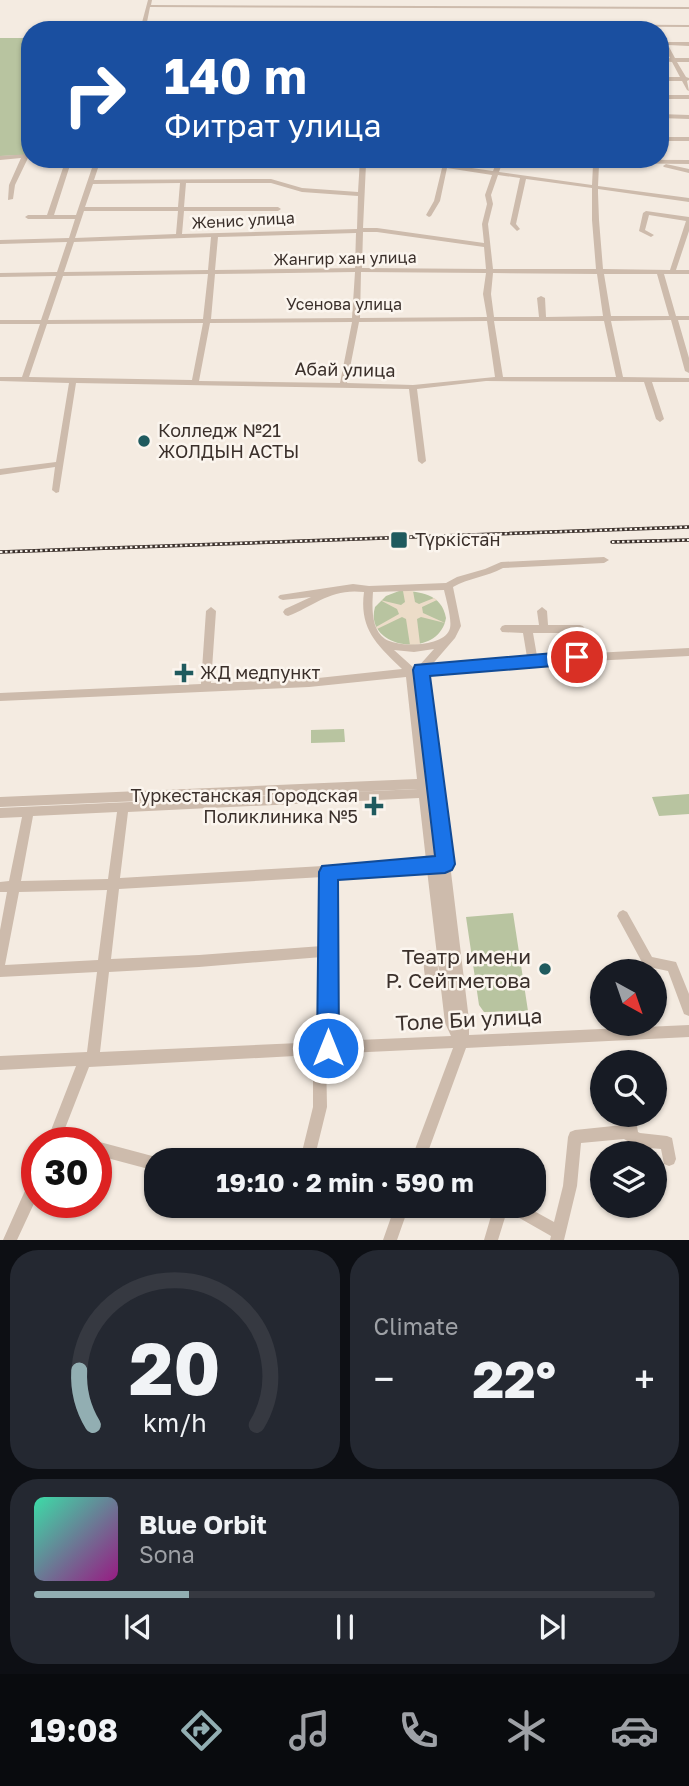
<!DOCTYPE html>
<html lang="en">
<head>
<meta charset="utf-8">
<style>
	:root { --surface:#171b24; --page:#242831; --text:#f1f3f6; --muted:#9ea1a6; --line:#363941; --accent:#92aeb2 }
	body { margin:0; font-family:"Golos Text",sans-serif; background:var(--page); color:var(--text); height:100vh; display:flex; flex-direction:column; font-size:26px; white-space:nowrap }
	* { box-sizing:border-box; margin:0 }
	p { font-size:23px; color:var(--muted) }
	.icon { flex:none; width:38px; height:38px; fill:none; stroke:currentColor; stroke-width:2; stroke-linecap:round; stroke-linejoin:round }
	.map { position:relative; height:1240px; overflow:hidden }
	.drawer { display:flex; flex-direction:column; gap:10px; padding:10px; background:#0d0f14; flex:1 }
	.drawer>* { flex:none }
	.guide { position:absolute; left:21px; top:21px; width:648px; height:147px; border-radius:28px; box-shadow:0 2px 5px #0004; background:#1a4fa0; color:#fff; overflow:hidden }
	.needle { width:46px; rotate:140deg }
	.fabs { position:absolute; left:590px; top:959px; display:grid; gap:14px }
	.fabs a { display:grid; place-items:center; width:77px; height:77px; border-radius:50%; background:var(--surface); box-shadow:0 2px 5px #0004; font-size:35px }
	.speed { position:absolute; left:21px; top:1127px; display:flex; gap:14px; font-size:35px; font-weight:700; text-align:center }
	.speed>* { display:grid; place-content:center; width:91px; height:91px; border-radius:50%; background:var(--surface); box-shadow:0 2px 5px #0004; line-height:1 }
	.speed .limit { border:10px solid #d22; background:#fff; color:#111 }
	.pin { position:absolute; display:grid; place-items:center; width:60px; height:60px; color:#fff; margin:-30px; border:4px solid #fff; border-radius:50%; box-shadow:0 2px 7px #0007 }
	.me { position:absolute; width:77px; margin:-38px; rotate:0deg; stroke-linejoin:round; filter:drop-shadow(0 0 5px #0008) }
	.turn { display:flex; align-items:center; gap:24px; height:147px; padding:0 28px; font-size:32px }
	.turn .icon { width:91px; height:91px; stroke-width:2.5 }
	.turn b { display:block; font-size:49px; line-height:60px }
	.big { font-size:52px; font-weight:700; line-height:1.1 }
	.drawer .tile { flex:1; display:flex; flex-direction:column; justify-content:center; gap:10px; min-width:0; padding:0 24px; border-radius:28px; background:var(--page) }
	.drawer .dial { align-items:center; gap:0 }
	.dial svg { height:182px; overflow:visible; fill:none; stroke:var(--line); stroke-width:7; stroke-linecap:round; text-anchor:middle }
	.dial text { fill:var(--text); stroke:none }
	.song { display:flex; align-items:center; gap:21px }
	.cover { width:84px; height:84px; border-radius:10px; background:linear-gradient(135deg,hsl(160 70% 55%),hsl(310 70% 35%)) }
	.played { height:7px; border-radius:4px; background:linear-gradient(90deg,var(--accent) 25%,var(--line) 25%) }
	.keys { display:flex; justify-content:space-around; direction:ltr }
	.heat { display:flex; justify-content:space-between; align-items:center; font-size:38px; direction:ltr }
	.drawer .tiles { flex:1; display:grid; gap:10px; grid-template-columns:1fr 1fr }
	.tile:last-child { grid-column:span 2 }
	.trip { position:absolute; left:144px; top:1148px; width:402px; height:70px; border-radius:28px; background:var(--surface); box-shadow:0 2px 5px #0004; font-weight:700; line-height:70px; text-align:center }
	.menu { display:flex; height:112px; justify-content:space-around; align-items:center; background:#090b0e; color:var(--muted) }
	.menu .icon { width:49px; height:49px }
	.menu .selected { color:var(--accent) }
	.menu b { font-size:32px; color:var(--text) }
	.map>svg:first-child { display:block }
	.green { fill:#b8c4a0 }
	.plaza { fill:#ecdcc8 }
	.lines { fill:none; stroke-linecap:round; stroke-linejoin:round }
	.minor { fill:#cdbbac; fill-rule:evenodd }
	.rail-casing { stroke:#3b302b; stroke-width:3.5 }
	.rail { stroke:#fbf5ee; stroke-width:2; stroke-dasharray:2.5; stroke-linecap:butt }
	.route { fill:#1a73e8; stroke:#114b97; stroke-width:2 }
	.poi-dot { fill:#1f5a5e; stroke:#fbf5ee; stroke-width:2.5 }
	.labels { text-anchor:middle; stroke-width:5; stroke-linejoin:round; paint-order:stroke }
	.far-street-label { font-size:16px; fill:#3b302b; stroke:#fbf5ee }
	.street-label { font-size:18px; fill:#3b302b; stroke:#fbf5ee }
	.poi-label { font-size:18px; fill:#3b302b; stroke:#fbf5ee; text-anchor:start }
	.near-poi-label { font-size:21px; fill:#3b302b; stroke:#fbf5ee; text-anchor:end }
	.near-street-label { font-size:21px; fill:#3b302b; stroke:#fbf5ee }
</style>
</head>
<body>
<div class="map">
<svg width="689" height="1240" viewBox="0 0 689 1240">
	<rect width="100%" height="100%" fill="#f4ebe1"/>
	<path class="green" d="M 0,38 L 30,38 L 30,155 L 0,156 Z
		M 399,591 C 420,591 442,594 446,618 C 439,660 363,649 375,607 L 386,596 Z
		M 344,729 L 345,742 L 311,743 L 311,730 Z
		M 689,794 L 689,814 L 659,816 L 652,797 Z
		M 513,913 L 528,1011 L 484,1012 L 479,1005 L 466,917 Z"/>
	<path class="plaza" d="M 403,591 L 413,591 L 415,602 L 419,604 L 434,598 L 437,600 L 422,607 L 423,613 L 445,623 L 421,617 L 417,619 L 420,644 L 410,645 L 406,619 L 402,617 L 377,629 L 376,627 L 399,614 L 397,609 L 380,600 L 401,605 L 405,602 Z"/>
	<g class="lines">
		<path class="minor" d="M 148,0 L 152,0 L 151,5 L 689,7 L 689,9 L 150,7 L 147,22 L 689,25 L 689,27 L 146,24 L 145,30 L 140,30 Z
			M 660,33 L 667,42 L 689,42 L 689,46 L 668,45 L 675,58 L 689,58 L 689,62 L 677,62 L 686,77 L 689,78 L 689,80 L 687,81 L 689,91 L 687,90 L 682,81 L 660,81 L 660,77 L 680,77 L 672,62 L 660,61 L 660,59 L 670,58 L 663,45 L 660,43 L 662,42 Z
			M 660,95 L 689,95 L 689,99 L 660,99 Z
			M 660,114 L 689,115 L 689,119 L 660,118 Z
			M 660,137 L 689,137 L 689,141 L 660,141 Z
			M 30,154 L 30,158 L 28,158 L 15,185 L 13,199 L 8,200 L 9,185 L 21,158 L 0,160 L 0,156 Z
			M 66,159 L 72,159 L 54,215 L 76,215 L 95,159 L 101,159 L 94,180 L 271,179 L 302,188 L 358,192 L 360,159 L 429,162 L 493,171 L 497,161 L 463,161 L 460,159 L 689,160 L 689,164 L 602,163 L 599,165 L 598,186 L 689,198 L 689,202 L 598,189 L 598,193 L 599,220 L 603,269 L 670,270 L 686,221 L 649,215 L 645,230 L 654,235 L 651,237 L 639,231 L 643,213 L 646,211 L 689,217 L 689,231 L 676,270 L 689,270 L 689,274 L 664,274 L 676,316 L 689,316 L 689,320 L 678,320 L 689,358 L 689,373 L 685,371 L 671,320 L 611,321 L 623,377 L 689,378 L 689,382 L 652,382 L 664,419 L 660,422 L 656,419 L 644,382 L 486,381 L 417,389 L 426,461 L 422,464 L 418,461 L 409,389 L 76,383 L 59,492 L 56,493 L 52,490 L 55,467 L 0,475 L 0,469 L 56,462 L 69,383 L 0,381 L 0,377 L 22,377 L 40,324 L 0,324 L 0,320 L 41,320 L 56,276 L 0,277 L 0,273 L 57,272 L 67,242 L 0,244 L 0,240 L 69,238 L 75,219 L 28,219 L 25,217 L 28,215 L 47,215 ZM 503,161 L 595,163 L 593,165 L 592,185 L 499,172 ZM 366,164 L 442,168 L 434,201 L 426,215 L 429,217 L 431,216 L 440,201 L 447,168 L 492,175 L 485,195 L 487,204 L 482,224 L 484,243 L 377,228 L 363,228 ZM 498,175 L 520,178 L 510,224 L 517,231 L 520,229 L 516,224 L 526,179 L 592,188 L 592,220 L 596,269 L 493,269 L 488,224 L 493,204 L 491,195 ZM 180,183 L 178,207 L 85,207 L 93,184 ZM 186,183 L 271,183 L 302,192 L 358,196 L 357,229 L 182,234 L 184,211 L 278,211 L 281,209 L 278,207 L 184,207 ZM 84,211 L 178,211 L 176,234 L 75,238 ZM 363,232 L 377,232 L 484,247 L 486,269 L 362,268 ZM 356,233 L 355,268 L 215,270 L 218,237 ZM 211,237 L 208,270 L 64,272 L 74,242 ZM 355,272 L 352,318 L 211,319 L 215,274 ZM 361,272 L 486,273 L 483,294 L 487,317 L 360,318 ZM 493,273 L 597,274 L 603,316 L 546,317 L 545,298 L 541,296 L 537,298 L 539,317 L 494,317 L 491,294 ZM 208,274 L 203,319 L 48,320 L 63,276 ZM 604,274 L 657,274 L 669,316 L 611,316 ZM 487,321 L 495,377 L 413,385 L 347,383 L 359,322 ZM 494,321 L 604,321 L 616,377 L 503,377 ZM 352,322 L 340,383 L 199,381 L 210,323 ZM 203,323 L 192,380 L 29,377 L 47,324 Z
			M 666,164 L 689,169 L 689,173 L 664,167 L 663,166 Z
			M 604,557 L 609,560 L 604,563 L 503,568 C 487,577 468,578 453,587 L 461,626 L 455,638 L 430,667 L 527,657 L 523,633 L 502,632 L 500,629 L 502,626 L 505,625 L 539,625 L 537,611 L 542,607 L 547,611 L 548,625 L 580,625 L 583,626 L 585,629 L 583,632 L 580,633 L 533,633 L 537,656 L 689,648 L 689,656 L 533,664 L 427,675 L 469,1020 L 469,1035 L 689,1025 L 689,1037 L 466,1048 L 425,1160 L 411,1160 L 453,1048 L 326,1054 L 327,1107 L 314,1160 L 300,1160 L 313,1107 L 313,1055 L 89,1067 L 64,1131 L 85,1138 L 87,1143 L 46,1143 L 76,1066 L 0,1070 L 0,1056 L 87,1052 L 97,972 L 0,977 L 0,930 L 7,892 L 0,892 L 0,882 L 9,881 L 22,817 L 0,818 L 0,808 L 418,789 L 0,807 L 0,797 L 417,779 L 406,677 L 309,687 L 0,701 L 0,693 L 201,684 L 206,611 L 211,607 L 216,611 L 211,683 L 309,679 L 402,669 C 377,645 359,629 364,592 C 331,588 316,605 288,616 L 285,615 L 283,612 L 285,609 L 311,597 L 283,600 L 280,599 L 278,597 L 280,595 L 353,584 L 369,586 L 446,583 L 457,577 L 485,569 L 501,562 ZM 444,590 C 446,599 452,619 450,628 C 446,647 399,648 385,639 C 371,630 372,607 373,592 ZM 434,649 L 417,668 L 414,668 L 394,650 L 414,652 ZM 416,676 L 417,676 L 430,792 L 429,791 ZM 430,793 L 438,859 L 430,794 ZM 419,798 L 426,860 L 120,878 L 128,812 ZM 117,812 L 108,879 L 21,881 L 33,816 ZM 427,870 L 445,1023 L 451,1036 L 335,1041 L 335,876 ZM 323,877 L 322,946 L 199,955 L 111,959 L 119,889 ZM 107,890 L 98,960 L 5,965 L 19,892 ZM 322,957 L 322,1042 L 100,1052 L 109,972 L 199,967 Z
			M 623,910 L 627,912 L 652,957 L 676,962 L 689,994 L 689,1016 L 684,1014 L 668,971 L 644,966 L 617,916 L 619,912 Z
			M 430,950 L 434,952 C 438,961 440,977 436,986 L 432,988 L 428,986 C 424,977 422,961 426,952 Z
			M 621,1115 L 635,1115 L 638,1132 L 640,1133 L 667,1136 L 672,1138 L 676,1159 L 674,1164 L 669,1166 L 664,1164 L 661,1149 L 638,1147 L 624,1139 L 581,1143 L 577,1186 L 564,1240 L 550,1240 L 551,1236 L 507,1211 L 498,1240 L 484,1240 L 494,1206 L 525,1206 L 554,1222 L 563,1186 L 568,1137 L 570,1132 L 575,1130 L 623,1125 Z
			M 96,1141 L 156,1157 L 161,1160 L 156,1160 L 156,1171 L 96,1155 L 96,1143 L 92,1143 Z
			M 37,1173 L 37,1197 L 17,1240 L 3,1240 L 32,1175 Z
			M 395,1206 L 409,1206 L 397,1240 L 383,1240 Z"/>
		<g class="rail-casing">
			<path id="rail" d="M 612,542 L 689,540
				M 0,552 L 689,527"/>
		</g>
		<use href="#rail" class="rail"/>
	</g>
	<path class="route" d="M 577,651 L 586,657 L 577,664 L 430,676 L 455,864 L 452,870 L 445,873 L 338,880 L 339,1048 L 336,1056 L 328,1059 L 320,1056 L 317,1048 L 319,872 L 322,866 L 435,856 L 413,670 L 415,665 Z"/>
	<g class="poi-dot">
		<circle cx="144" cy="441" r="7"/>
		<rect x="390" y="531" width="18" height="18" rx="3.5"/>
		<path d="M180.5 662.5h7v7h7v7h-7v7h-7v-7h-7v-7h7z"/>
		<path d="M370.5 795.5h7v7h7v7h-7v7h-7v-7h-7v-7h7z"/>
		<circle cx="545" cy="969" r="7"/>
	</g>
	<g class="labels">
		<g class="far-street-label">
			<text transform="translate(243 220) rotate(-3)" y="6">Женис улица</text>
			<text transform="translate(345 258) rotate(-1)" y="6">Жангир хан улица</text>
			<text x="344" y="310">Усенова улица</text>
		</g>
		<g class="street-label">
			<text transform="translate(345 370) rotate(1)" y="6">Абай улица</text>
		</g>
		<g class="poi-label">
			<text x="158" y="437">Колледж №21<tspan x="158" dy="21">ЖОЛДЫН АСТЫ</tspan></text>
			<text x="415" y="546">Түркістан</text>
			<text x="200" y="679">ЖД медпункт</text>
			<text x="358" y="802" text-anchor="end">Туркестанская Городская<tspan x="358" dy="21">Поликлиника №5</tspan></text>
		</g>
		<g class="near-poi-label">
			<text x="531" y="964">Театр имени<tspan x="531" dy="24">Р. Сейтметова</tspan></text>
		</g>
		<g class="near-street-label">
			<text transform="translate(469 1020) rotate(-3)" y="7">Толе Би улица</text>
		</g>
	</g>
</svg>
<div class="fabs">
<a><svg class="needle" viewBox="-14 -14 28 28"><path d="M0-13l5 13h-10z" fill="#e53935"/><path d="M0 13l5-13h-10z" fill="#9ea1a6"/></svg></a>
<a><svg class="icon" aria-label="search" viewBox="0 0 24 24"><circle cx="10" cy="10" r="6"/><path d="M15 15l6 6"/></svg></a>
<a><svg class="icon" aria-label="layers" viewBox="0 0 24 24"><path d="M12 4l9 5-9 5-9-5zM3 14l9 5 9-5"/></svg></a>
</div>
<div class="speed"><div class="limit">30</div></div>
<div class="pin" style="left:577px;top:657px;background:#d93025"><svg class="icon" aria-label="arrive" viewBox="0 0 24 24"><path d="M6 21V4h12l-3 4 3 4H6"/></svg></div>
<svg class="me" style="left:328px;top:1048px" viewBox="-20 -20 40 40"><circle r="17" fill="#1a73e8" stroke="#fff" stroke-width="3"/><path d="M0-11L8 9 0 5-8 9z" fill="#fff"/></svg>
<div class="trip">19:10 · 2 min · 590 m</div>
<div class="guide">
<div class="turn"><svg class="icon" aria-label="right" viewBox="0 0 24 24"><path d="M7 20v-9h11M14 6l5 5-5 5"/></svg><div><b>140 m</b>Фитрат улица</div></div>
</div>
</div>
<section class="drawer">
<div class="tiles">
<div class="tile dial"><svg viewBox="0 0 100 80">
<path d="M14 69A42 42 0 1 1 86 69"/>
<path d="M14 69A42 42 0 0 1 8 45" stroke="#92aeb2"/>
<text x="50" y="56" font-size="32" font-weight="700">20</text>
<text x="50" y="72" font-size="11">km/h</text>
</svg></div>
<div class="tile"><p>Climate</p>
<div class="heat"><a>−</a><b class="big">22°</b><a>+</a></div>
</div>
<div class="tile">
<div class="song"><i class="cover"></i><div><b>Blue Orbit</b><p>Sona</p></div></div>
<div class="played"></div>
<div class="keys"><svg class="icon" aria-label="previous" viewBox="0 0 24 24"><path d="M18 5L8 12l10 7zM5 5v14"/></svg><svg class="icon" aria-label="pause" viewBox="0 0 24 24"><path d="M8 5v14M16 5v14"/></svg><svg class="icon" aria-label="next" viewBox="0 0 24 24"><path d="M6 5l10 7-10 7zM19 5v14"/></svg></div>
</div>
</div>
</section>
<nav class="menu">
<b>19:08</b>
<svg class="icon selected" aria-label="directions" viewBox="0 0 24 24"><path d="M12 3l9 9-9 9-9-9zM9 14v-3h6M13 9l2 2-2 2"/></svg>
<svg class="icon" aria-label="music" viewBox="0 0 24 24"><path d="M9 18V5l10-2v13"/><circle cx="6" cy="18" r="3"/><circle cx="16" cy="16" r="3"/></svg>
<svg class="icon" aria-label="phone" viewBox="0 0 24 24"><path d="M5 4h4l2 5-3 2q2 4 5 5l2-3 5 2v4C11 20 4 13 5 4z"/></svg>
<svg class="icon" aria-label="climate" viewBox="0 0 24 24"><path d="M12 3v18M4 7l16 10M4 17L20 7"/></svg>
<svg class="icon" aria-label="car" viewBox="0 0 24 24"><path d="M5 17H2v-5l4-1 3-4h7l3 4 3 1v5h-3M9 17h6M6 11h13"/><circle cx="7" cy="17" r="2"/><circle cx="17" cy="17" r="2"/></svg>
</nav>
</body>
</html>
